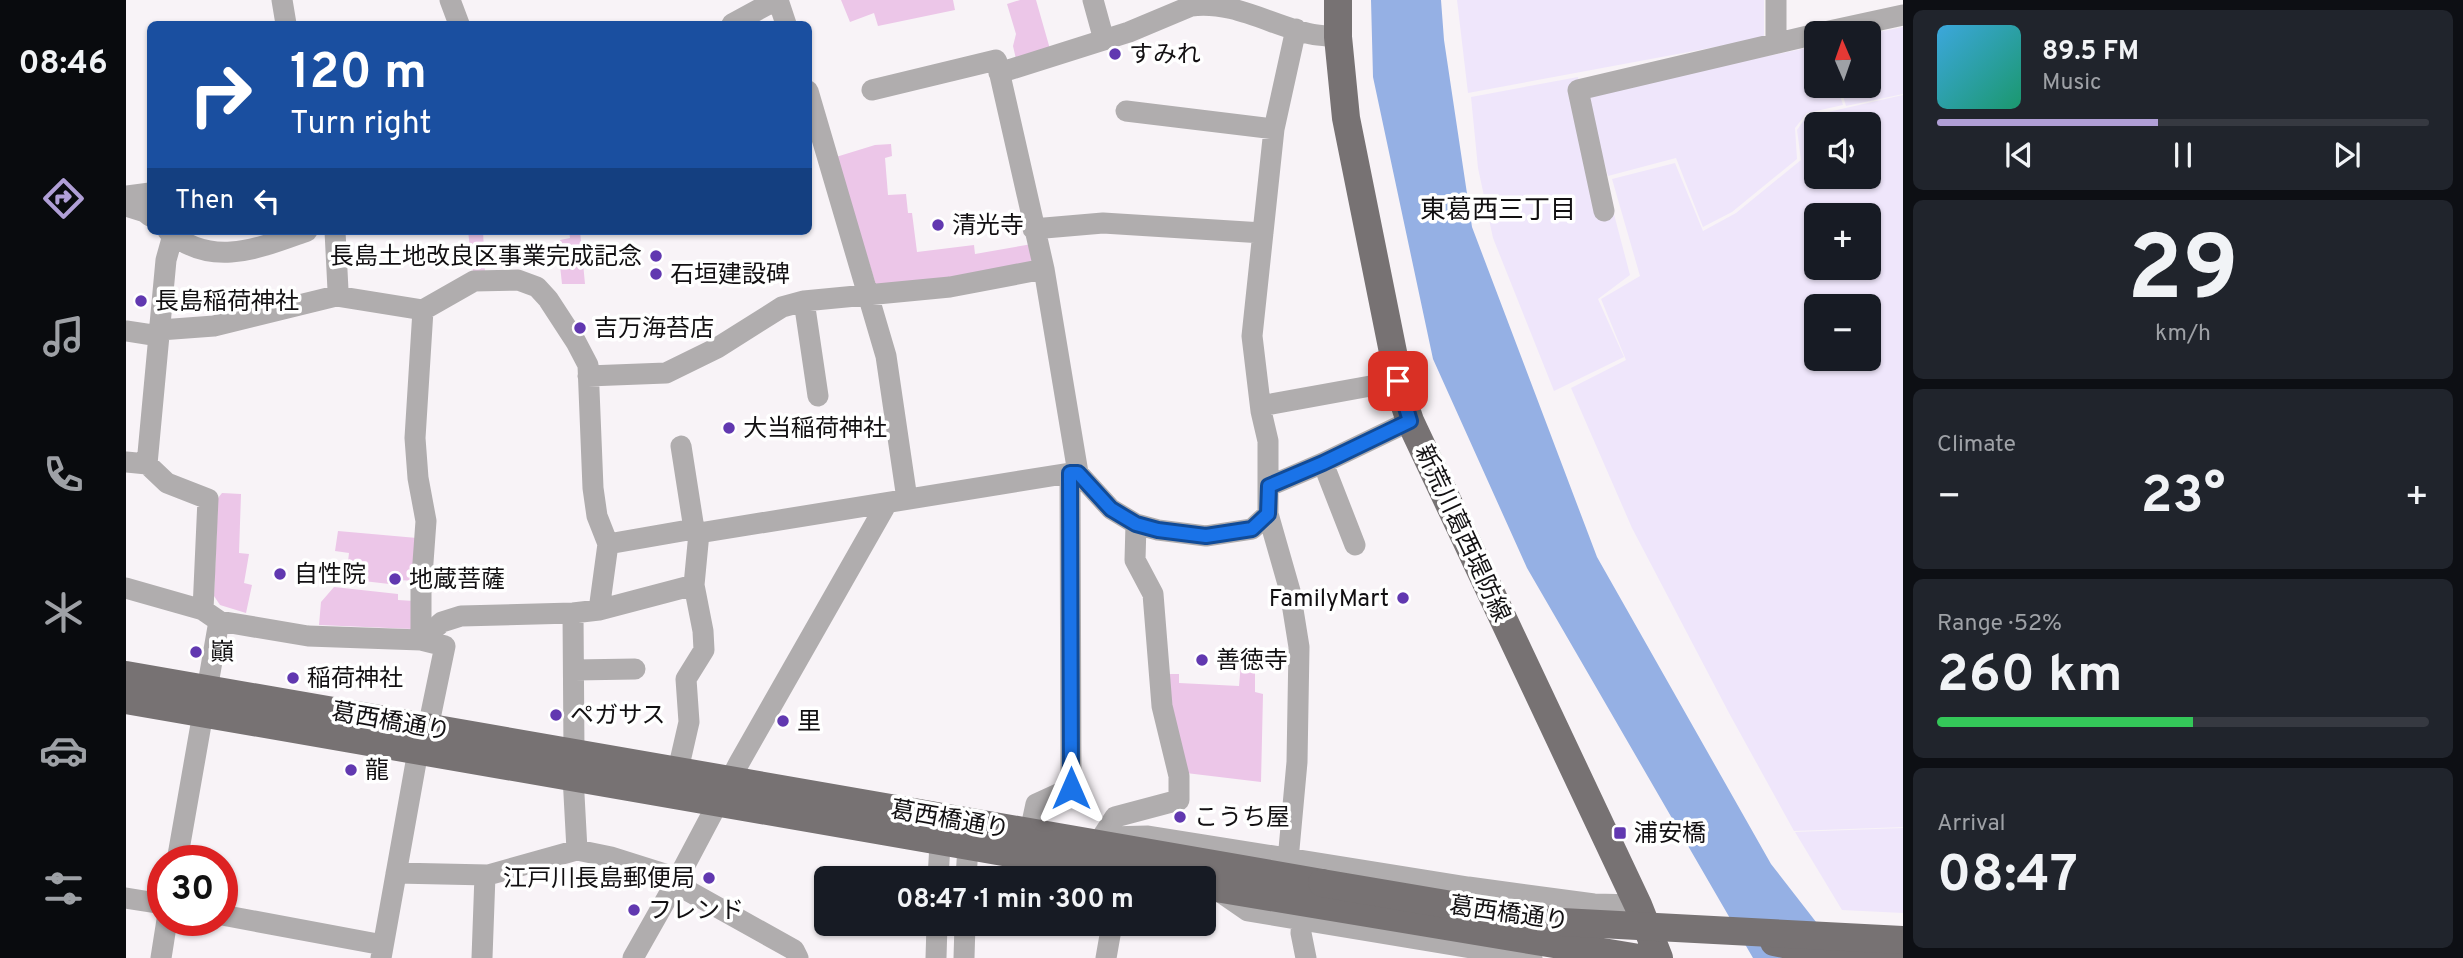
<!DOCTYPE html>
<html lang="en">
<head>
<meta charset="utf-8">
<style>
	:root { --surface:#171b24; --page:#20242c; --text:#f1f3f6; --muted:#9ea1a6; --line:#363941; --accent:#b09fd6 }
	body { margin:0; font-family:Overpass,"Noto Sans JP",sans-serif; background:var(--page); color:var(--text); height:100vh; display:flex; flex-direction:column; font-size:26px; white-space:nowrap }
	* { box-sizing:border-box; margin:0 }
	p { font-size:23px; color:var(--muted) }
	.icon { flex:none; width:38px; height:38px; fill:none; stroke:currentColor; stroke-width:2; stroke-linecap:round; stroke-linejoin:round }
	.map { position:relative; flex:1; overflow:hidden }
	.details { display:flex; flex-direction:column; gap:10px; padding:10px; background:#0d0f14; width:560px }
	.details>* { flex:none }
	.banner { position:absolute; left:21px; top:21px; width:665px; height:214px; border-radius:10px; box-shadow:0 2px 5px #0004; background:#1a4fa0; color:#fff; overflow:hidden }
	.needle { width:46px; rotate:358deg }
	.fabs { position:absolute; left:1678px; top:21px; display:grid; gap:14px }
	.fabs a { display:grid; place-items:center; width:77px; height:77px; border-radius:10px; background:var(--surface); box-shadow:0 2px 5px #0004; font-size:35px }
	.speed { position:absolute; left:21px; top:845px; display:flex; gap:14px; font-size:35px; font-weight:700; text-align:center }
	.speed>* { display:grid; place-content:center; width:91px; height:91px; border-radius:50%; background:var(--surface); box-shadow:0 2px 5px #0004; line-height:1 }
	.speed .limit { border:10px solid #d22; background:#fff; color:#111 }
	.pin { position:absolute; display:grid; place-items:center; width:60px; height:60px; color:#fff; margin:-30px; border-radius:14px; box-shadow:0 4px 10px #0006 }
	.me { position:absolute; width:77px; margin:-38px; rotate:0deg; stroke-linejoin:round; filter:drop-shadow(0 0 5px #0008) }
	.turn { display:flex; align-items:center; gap:24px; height:147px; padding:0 28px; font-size:32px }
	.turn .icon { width:91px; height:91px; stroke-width:2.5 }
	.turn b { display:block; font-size:49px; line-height:60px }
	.then { display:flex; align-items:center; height:66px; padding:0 28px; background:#0003; gap:14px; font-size:26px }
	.big { font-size:52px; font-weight:700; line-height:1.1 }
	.details .card { flex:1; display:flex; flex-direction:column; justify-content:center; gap:10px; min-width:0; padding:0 24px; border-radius:10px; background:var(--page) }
	.details .dial { align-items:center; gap:0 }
	.dial b { font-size:91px; line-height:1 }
	.song { display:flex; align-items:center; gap:21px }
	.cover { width:84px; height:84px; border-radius:10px; background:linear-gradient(135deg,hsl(200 70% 55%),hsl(160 70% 35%)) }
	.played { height:7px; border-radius:4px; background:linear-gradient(90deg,var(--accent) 45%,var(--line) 45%) }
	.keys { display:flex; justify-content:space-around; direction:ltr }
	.heat { display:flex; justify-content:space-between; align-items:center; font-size:38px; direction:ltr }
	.charge { height:10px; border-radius:5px; background:linear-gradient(90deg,#34c759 52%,var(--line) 0) }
	.trip { position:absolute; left:688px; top:866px; width:402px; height:70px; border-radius:10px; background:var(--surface); box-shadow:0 2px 5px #0004; font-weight:700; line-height:70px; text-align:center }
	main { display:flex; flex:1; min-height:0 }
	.menu { display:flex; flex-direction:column; width:126px; justify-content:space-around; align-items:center; background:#090b0e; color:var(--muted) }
	.menu .icon { width:49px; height:49px }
	.menu .selected { color:var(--accent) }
	.menu b { font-size:32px; color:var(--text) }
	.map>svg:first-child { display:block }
	.industrial { fill:#efe6fb; fill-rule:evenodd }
	.green { fill:#ecc6e8 }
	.water { fill:#95b0e4 }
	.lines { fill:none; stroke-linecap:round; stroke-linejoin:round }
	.minor { stroke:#b0adae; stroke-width:21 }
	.major { stroke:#777273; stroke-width:28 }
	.major-bridge { stroke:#777273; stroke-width:28 }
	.route-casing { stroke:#114b97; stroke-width:18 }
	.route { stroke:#1a73e8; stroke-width:12 }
	.poi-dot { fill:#6138b0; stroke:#fff; stroke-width:2.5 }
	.labels { text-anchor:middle; stroke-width:7; stroke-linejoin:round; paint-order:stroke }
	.poi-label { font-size:24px; fill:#121012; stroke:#fff; text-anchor:start }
	.street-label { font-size:24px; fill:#121012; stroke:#fff }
	.neighbourhood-label { font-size:26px; fill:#121012; stroke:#fff }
</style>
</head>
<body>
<main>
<nav class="menu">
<b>08:46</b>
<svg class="icon selected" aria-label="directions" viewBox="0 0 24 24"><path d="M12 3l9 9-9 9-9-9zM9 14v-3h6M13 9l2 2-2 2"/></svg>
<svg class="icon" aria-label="music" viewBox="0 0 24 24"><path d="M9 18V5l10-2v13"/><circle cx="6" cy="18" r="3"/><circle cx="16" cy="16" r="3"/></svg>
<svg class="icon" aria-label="phone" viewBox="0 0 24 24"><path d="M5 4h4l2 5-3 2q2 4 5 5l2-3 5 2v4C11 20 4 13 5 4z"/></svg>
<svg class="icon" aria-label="climate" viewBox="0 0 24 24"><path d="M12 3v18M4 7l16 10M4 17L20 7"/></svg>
<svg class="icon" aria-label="car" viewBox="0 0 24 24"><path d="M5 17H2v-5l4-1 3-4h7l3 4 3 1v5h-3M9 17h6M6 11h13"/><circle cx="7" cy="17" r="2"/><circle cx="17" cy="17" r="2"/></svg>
<svg class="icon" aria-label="filters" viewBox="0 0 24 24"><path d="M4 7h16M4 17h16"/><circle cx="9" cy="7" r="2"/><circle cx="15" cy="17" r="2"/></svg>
</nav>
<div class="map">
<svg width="1777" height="958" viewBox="0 0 1777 958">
	<rect width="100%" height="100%" fill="#f8f3f7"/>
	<path class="industrial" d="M 1331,0 L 1638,0 L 1638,38 L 1342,93 Z
		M 1777,27 L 1777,94 L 1720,106 L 1714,86 L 1743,86 L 1743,34 Z
		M 1690,46 L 1690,86 L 1711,86 L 1717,105 L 1681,113 L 1669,128 L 1671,159 L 1606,212 L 1577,227 L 1550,158 L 1482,176 L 1459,94 Z
		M 1452,77 L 1504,275 L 1472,299 L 1498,357 L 1428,391 L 1367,238 L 1352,168 L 1345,97 Z
		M 1777,95 L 1777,827 L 1668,831 L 1603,713 L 1506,528 L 1445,388 L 1500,360 L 1475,299 L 1514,276 L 1486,179 L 1549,163 L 1577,231 L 1610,213 L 1675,160 L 1671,130 L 1680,117 ZM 1743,124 L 1743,177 L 1690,177 L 1690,124 ZM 1743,215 L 1743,268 L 1690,268 L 1690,215 ZM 1743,306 L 1743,359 L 1690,359 L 1690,306 Z
		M 1777,828 L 1777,913 L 1716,910 L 1669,832 Z"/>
	<path class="green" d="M 715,0 L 827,0 L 829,10 L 752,26 L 748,13 L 724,22 Z
		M 894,0 L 910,0 L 924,49 L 890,59 L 887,46 L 890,34 L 881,4 Z
		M 765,144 L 766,156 L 759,158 L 762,195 L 780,194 L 782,213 L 786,213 L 791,252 L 848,245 L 849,254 L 906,244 L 910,264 L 829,283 L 750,285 L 710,157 L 749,145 Z
		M 342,231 L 357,231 L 359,273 L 347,273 Z
		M 443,231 L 454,231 L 459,284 L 436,284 L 432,247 L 435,246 L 434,240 L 444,238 Z
		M 96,493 L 115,494 L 113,553 L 123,554 L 118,583 L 126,585 L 120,613 L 94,605 L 88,596 L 92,498 Z
		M 212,531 L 291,538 L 289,581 L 273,580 L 272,585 L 220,579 L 223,553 L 209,551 Z
		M 208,587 L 272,594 L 272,600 L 288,601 L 286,629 L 193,625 L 195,602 Z
		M 1115,663 L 1129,663 L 1129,692 L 1137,694 L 1135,782 L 1060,773 L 1039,674 L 1053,674 L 1053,683 L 1113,686 Z"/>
	<path class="water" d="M 1245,0 L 1315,0 L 1318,40 L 1346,227 L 1471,557 L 1645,864 L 1718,958 L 1627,958 L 1401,568 L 1307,359 L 1247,77 Z"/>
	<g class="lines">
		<path class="minor" d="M 156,0 L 160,24
			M 324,0 L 333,24
			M 652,0 L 660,24
			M 967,0 L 978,40
			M 1650,0 L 1650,43
			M 606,24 L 650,0
			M 1694,33 L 1777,15
			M 873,73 L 1003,32 L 1065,6 C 1106,0 1147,26 1185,34 C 1194,36 1204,36 1212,37
			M 746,90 L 870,60 L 871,62 L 918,269 L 952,473
			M 682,91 L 760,356 L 781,499
			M 1000,111 L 1148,129
			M 0,196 L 24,193
			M 0,206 L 19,212 L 24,216
			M 1478,211 L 1452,90 L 1690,34
			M 907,229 L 977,223 L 1137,233
			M 42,231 C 86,269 133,248 181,231
			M 209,231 L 212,290 L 210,296
			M 678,301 L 692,396
			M 34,330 L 88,326 L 210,296 L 297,310
			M 0,331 L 33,336
			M 462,376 L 540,373 L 591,348 L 656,307 L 678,301 L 824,287 L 918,269
			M 1135,411 L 1140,405 L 1272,381
			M 555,446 L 568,529
			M 0,462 L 21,464 L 41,483 L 82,499 L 77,610
			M 1197,463 L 1229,545
			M 21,464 L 40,260 L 47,235
			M 1143,486 L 1197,463 L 1284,421
			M 482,544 L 568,529 L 573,533 L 944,473 L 952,473 L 985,509 L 1010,524 L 1032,530 L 1080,536 L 1126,529 L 1142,514
			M 0,588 L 77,610 L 93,621 L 182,636 L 295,640 L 316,622 L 335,616 L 447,613 L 473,610 L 568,585
			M 447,613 L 448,752
			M 449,670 L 509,669
			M 81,690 L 93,621
			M 302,728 L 319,646 L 295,640 L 295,590 L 300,521 L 292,478 L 289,438 L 297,310 L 348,281 L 392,280 L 411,287 L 422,299 L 450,342 L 462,365 L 467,488 L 471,516 L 482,544 L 473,610
			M 552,770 L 563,722 L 560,679 L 578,650 L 577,631 L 568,585 L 573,533
			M 447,776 L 451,850
			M 904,832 L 910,804 L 945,788 L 944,473
			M 976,837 L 989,817 L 1053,800 L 1053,776 L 1036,706 L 1027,594 L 1009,560 L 1010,524
			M 982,837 L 1022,836 L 1342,887 L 1468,904 L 1512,905
			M 1162,860 L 1171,762 L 1173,647 L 1164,591 L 1142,514 L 1142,441 L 1135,411 L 1126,336 L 1148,129 L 1170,29
			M 51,861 L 77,713
			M 270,873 L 362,875 L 451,850 L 485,857 L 542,875 L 557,888 L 668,950 L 672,958
			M 812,878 L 815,828
			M 840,878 L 843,831
			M 1093,891 L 1122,911 L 1406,958
			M 0,898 L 37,904
			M 96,915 L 257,945
			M 1176,919 L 1175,933 L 1180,958
			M 35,958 L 41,920
			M 255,958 L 292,751
			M 356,958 L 359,875
			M 507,958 L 550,882 L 613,763 L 761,503
			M 810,958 L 811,924
			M 838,958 L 839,924
			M 980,958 L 986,924"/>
		<path class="major" d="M 1212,0 L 1212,37 L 1220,118 L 1276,397 L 1284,421 L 1512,905 L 1533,958
			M 0,675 L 1196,883
			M 0,700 L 1028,878
			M 1078,886 L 1513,958
			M 1648,942 L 1707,954 L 1777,958"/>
		<path class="major-bridge" d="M 1196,883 L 1373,913 L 1436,922 L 1777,940"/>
	</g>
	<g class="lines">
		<g class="route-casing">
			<path id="route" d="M 945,788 L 944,473 L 952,473 L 985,509 L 1010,524 L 1032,530 L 1080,536 L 1126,529 L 1142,514 L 1143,486 L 1197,463 L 1284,421 L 1272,381"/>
		</g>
		<use href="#route" class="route"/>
	</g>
	<g class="poi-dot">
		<circle cx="989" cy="54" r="7"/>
		<circle cx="812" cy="225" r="7"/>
		<circle cx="530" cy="256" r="7"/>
		<circle cx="530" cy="274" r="7"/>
		<circle cx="15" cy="301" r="7"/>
		<circle cx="454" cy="328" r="7"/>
		<circle cx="603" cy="428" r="7"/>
		<circle cx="154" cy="574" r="7"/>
		<circle cx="269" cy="579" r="7"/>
		<circle cx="1277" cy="598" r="7"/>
		<circle cx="70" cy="652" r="7"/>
		<circle cx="1076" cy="660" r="7"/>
		<circle cx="167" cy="678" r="7"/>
		<circle cx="430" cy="715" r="7"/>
		<circle cx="657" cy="721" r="7"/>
		<circle cx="225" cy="770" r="7"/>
		<circle cx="1054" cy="817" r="7"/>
		<rect x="1487" y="826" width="14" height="14" rx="3.5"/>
		<circle cx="583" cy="878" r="7"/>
		<circle cx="508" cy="910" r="7"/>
	</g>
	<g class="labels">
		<g class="poi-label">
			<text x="1003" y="62">すみれ</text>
			<text x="826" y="233">清光寺</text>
			<text x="516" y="264" text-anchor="end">長島土地改良区事業完成記念</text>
			<text x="544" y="282">石垣建設碑</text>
			<text x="29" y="309">長島稲荷神社</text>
			<text x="468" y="336">吉万海苔店</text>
			<text x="617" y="436">大当稲荷神社</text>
			<text x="168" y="582">自性院</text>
			<text x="283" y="587">地蔵菩薩</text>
			<text x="1263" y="606" text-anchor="end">FamilyMart</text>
			<text x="84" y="660">巓</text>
			<text x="1090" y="668">善徳寺</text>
			<text x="181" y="686">稲荷神社</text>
			<text x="444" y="723">ペガサス</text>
			<text x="671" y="729">里</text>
			<text x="239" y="778">龍</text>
			<text x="1068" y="825">こうち屋</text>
			<text x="1508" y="841">浦安橋</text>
			<text x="569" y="886" text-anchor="end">江戸川長島郵便局</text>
			<text x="522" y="918">フレンド</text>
		</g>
		<g class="street-label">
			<text transform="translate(1337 533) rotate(65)" y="8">新荒川葛西堤防線</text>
			<text transform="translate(265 721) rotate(10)" y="8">葛西橋通り</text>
			<text transform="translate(824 819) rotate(10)" y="8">葛西橋通り</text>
			<text transform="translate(1383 913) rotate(8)" y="8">葛西橋通り</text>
		</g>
		<g class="neighbourhood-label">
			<text x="1372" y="218">東葛西三丁目</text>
		</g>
	</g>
</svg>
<div class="fabs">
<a><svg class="needle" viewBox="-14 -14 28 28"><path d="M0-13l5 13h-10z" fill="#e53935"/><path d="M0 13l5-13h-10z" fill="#9ea1a6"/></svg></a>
<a><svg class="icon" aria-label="sound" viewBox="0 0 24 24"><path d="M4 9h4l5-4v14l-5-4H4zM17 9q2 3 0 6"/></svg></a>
<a>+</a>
<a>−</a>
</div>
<div class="speed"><div class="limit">30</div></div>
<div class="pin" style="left:1272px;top:381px;background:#d93025"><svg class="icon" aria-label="arrive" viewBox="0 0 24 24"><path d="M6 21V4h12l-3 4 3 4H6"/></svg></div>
<svg class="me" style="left:945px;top:788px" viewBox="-20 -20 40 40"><path d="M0-17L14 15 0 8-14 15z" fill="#1a73e8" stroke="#fff" stroke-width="4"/></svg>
<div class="trip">08:47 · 1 min · 300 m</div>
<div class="banner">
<div class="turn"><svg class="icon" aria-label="right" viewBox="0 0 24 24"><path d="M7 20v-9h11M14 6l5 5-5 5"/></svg><div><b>120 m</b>Turn right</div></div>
<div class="then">Then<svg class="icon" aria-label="left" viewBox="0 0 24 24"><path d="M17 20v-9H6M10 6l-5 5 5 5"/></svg></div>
</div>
</div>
<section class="details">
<div class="card">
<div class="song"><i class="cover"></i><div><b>89.5 FM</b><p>Music</p></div></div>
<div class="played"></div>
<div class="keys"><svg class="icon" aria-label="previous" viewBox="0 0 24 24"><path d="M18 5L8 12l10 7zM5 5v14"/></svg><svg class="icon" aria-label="pause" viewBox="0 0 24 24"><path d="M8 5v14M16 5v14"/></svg><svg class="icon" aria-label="next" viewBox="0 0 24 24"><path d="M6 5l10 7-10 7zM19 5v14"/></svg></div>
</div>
<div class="card dial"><b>29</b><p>km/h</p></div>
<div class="card"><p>Climate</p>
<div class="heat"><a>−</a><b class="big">23°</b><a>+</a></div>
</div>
<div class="card"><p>Range · 52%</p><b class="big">260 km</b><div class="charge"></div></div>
<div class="card"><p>Arrival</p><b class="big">08:47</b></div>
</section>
</main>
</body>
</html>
